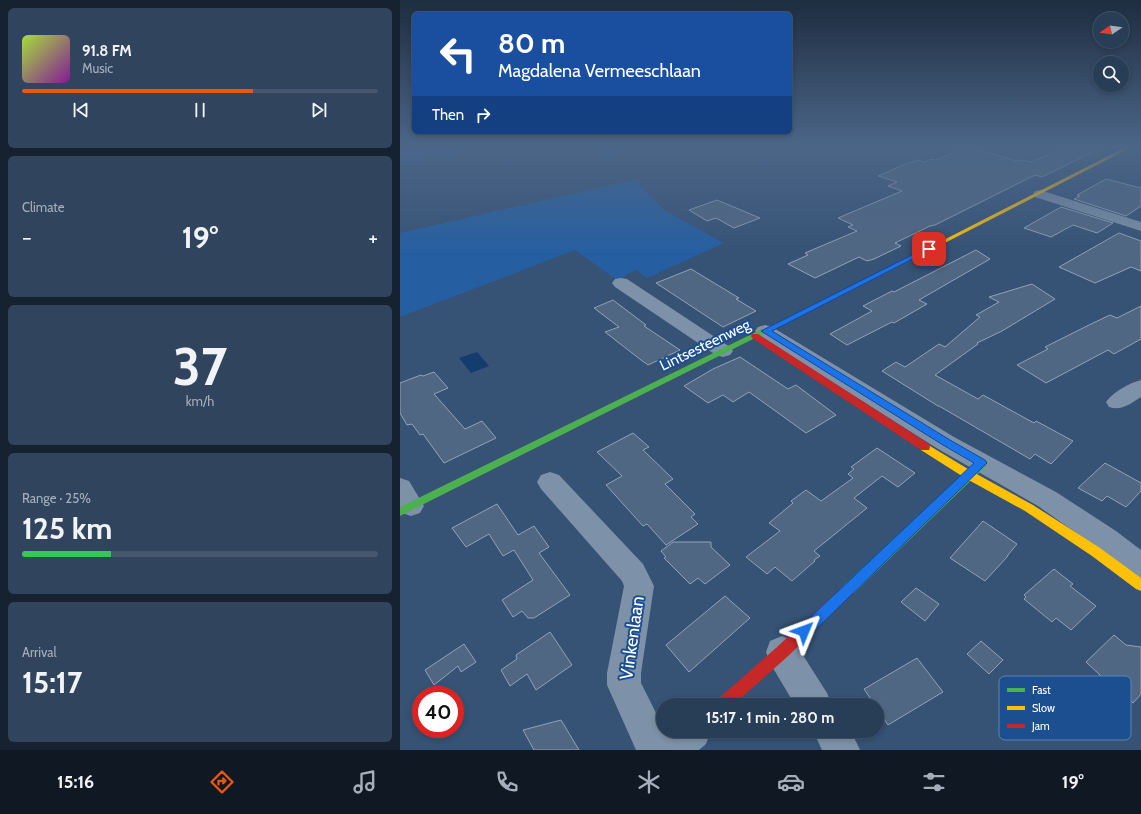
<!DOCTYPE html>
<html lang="en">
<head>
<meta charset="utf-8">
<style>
	:root { --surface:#283e57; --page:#30455d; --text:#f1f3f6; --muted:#a5aeba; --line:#44576d; --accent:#ea580c }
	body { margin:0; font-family:Cabin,sans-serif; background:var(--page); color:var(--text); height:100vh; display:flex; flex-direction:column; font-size:15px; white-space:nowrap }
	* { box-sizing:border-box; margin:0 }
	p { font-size:13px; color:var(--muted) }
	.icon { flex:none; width:22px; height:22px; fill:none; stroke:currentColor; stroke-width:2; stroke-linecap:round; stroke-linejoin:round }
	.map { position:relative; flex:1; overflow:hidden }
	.side { display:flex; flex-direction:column; gap:8px; padding:8px; background:#162230; width:400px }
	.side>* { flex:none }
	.guide { position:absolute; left:12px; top:12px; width:380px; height:122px; border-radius:6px; box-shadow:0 2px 6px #0003,0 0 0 1px var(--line); background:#1a4fa0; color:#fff; overflow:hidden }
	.needle { width:26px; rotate:257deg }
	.controls { position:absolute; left:693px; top:12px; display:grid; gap:8px }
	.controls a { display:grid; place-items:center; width:36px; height:36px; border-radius:50%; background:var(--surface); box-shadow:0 2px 6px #0003,0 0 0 1px var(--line); font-size:20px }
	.speed { position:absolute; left:12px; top:686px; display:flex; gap:8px; font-size:20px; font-weight:700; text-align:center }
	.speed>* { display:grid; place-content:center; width:52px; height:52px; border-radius:50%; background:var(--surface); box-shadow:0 2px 6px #0003,0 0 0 1px var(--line); line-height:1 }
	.speed .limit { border:6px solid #d22; background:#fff; color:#111 }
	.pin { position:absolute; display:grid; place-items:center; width:34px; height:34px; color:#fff; margin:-17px; border-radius:8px; box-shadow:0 2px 6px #0006 }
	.me { position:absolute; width:44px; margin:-22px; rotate:46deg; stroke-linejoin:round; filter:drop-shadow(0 0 3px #0008) }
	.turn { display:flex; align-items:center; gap:14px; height:84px; padding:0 20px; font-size:18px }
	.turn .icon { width:52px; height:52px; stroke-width:2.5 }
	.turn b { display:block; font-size:28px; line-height:34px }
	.then { display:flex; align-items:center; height:38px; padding:0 20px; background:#0003; gap:8px; font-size:15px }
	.big { font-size:30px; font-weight:700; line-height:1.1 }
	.side .widget { flex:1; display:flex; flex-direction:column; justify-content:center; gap:6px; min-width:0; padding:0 14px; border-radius:6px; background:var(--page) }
	.side .dial { align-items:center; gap:0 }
	.dial b { font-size:52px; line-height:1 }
	.song { display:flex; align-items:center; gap:12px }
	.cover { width:48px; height:48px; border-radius:6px; background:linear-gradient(135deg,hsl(80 70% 55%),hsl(290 70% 35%)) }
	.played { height:4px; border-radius:2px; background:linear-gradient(90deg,var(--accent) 65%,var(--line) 65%) }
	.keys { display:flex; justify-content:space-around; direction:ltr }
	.heat { display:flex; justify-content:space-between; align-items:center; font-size:22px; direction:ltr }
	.charge { height:6px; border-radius:3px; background:linear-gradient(90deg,#34c759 25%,var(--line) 0) }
	.trip { position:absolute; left:256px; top:698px; width:228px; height:40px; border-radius:20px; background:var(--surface); box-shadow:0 2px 6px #0003,0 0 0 1px var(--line); font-weight:700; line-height:40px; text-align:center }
	.tabs { display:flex; height:64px; justify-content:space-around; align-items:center; background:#101923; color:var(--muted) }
	.tabs .icon { width:28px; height:28px }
	.tabs .current { color:var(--accent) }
	.tabs b { font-size:18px; color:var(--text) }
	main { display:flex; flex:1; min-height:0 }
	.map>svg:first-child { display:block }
	.green { fill:#265fa1 }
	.water { fill:#153c6e }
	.building { fill:#506783; stroke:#92a2b6 }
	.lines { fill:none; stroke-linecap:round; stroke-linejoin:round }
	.street { fill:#7d92a8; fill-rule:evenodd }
	.fast { fill:#4caf50; fill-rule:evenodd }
	.slow { fill:#ffc107; fill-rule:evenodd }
	.jam { fill:#c62828; fill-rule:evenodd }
	.route { fill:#1a73e8; stroke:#114b97 }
	.labels { text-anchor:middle; stroke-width:4; stroke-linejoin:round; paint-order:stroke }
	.street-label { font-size:15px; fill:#fff; stroke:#1b4f8f }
	.near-street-label { font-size:18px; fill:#fff; stroke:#1b4f8f }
	.key { fill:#1b4f8f; stroke:#5f84b1; stroke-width:1 }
	.key-label { font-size:11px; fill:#fff }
</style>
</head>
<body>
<main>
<section class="side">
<div class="widget">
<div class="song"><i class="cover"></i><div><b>91.8 FM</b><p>Music</p></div></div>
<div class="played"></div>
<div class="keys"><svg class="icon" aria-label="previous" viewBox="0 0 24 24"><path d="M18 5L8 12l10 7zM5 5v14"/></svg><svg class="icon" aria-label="pause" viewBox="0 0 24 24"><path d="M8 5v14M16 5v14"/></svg><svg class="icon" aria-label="next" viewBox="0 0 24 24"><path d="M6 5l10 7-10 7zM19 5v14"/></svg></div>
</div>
<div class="widget"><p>Climate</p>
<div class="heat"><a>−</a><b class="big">19°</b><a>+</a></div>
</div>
<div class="widget dial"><b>37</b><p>km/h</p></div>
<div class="widget"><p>Range · 25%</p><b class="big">125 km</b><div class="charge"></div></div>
<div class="widget"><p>Arrival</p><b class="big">15:17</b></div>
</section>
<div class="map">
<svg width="741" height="750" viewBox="0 0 741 750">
	<rect width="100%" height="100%" fill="#365274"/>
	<path class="green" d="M 0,147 L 82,147 L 0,165 Z
		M 189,147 L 241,147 L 207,155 Z
		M 237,179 L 243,189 L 264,210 L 324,243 L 247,278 L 236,270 L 217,280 L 175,250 L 0,317 L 0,233 Z"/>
	<path class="water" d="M 77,352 L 89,366 L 71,373 L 59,358 Z"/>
	<path class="building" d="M 568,147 L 617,161 L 621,160 L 632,162 L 665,147 L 703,147 L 642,177 L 635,175 L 535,225 L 530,226 L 495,243 L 501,246 L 474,259 L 467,261 L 459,257 L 415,278 L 388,264 L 408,255 L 405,253 L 457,231 L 448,227 L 453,225 L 438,218 L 502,191 L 488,186 L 497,182 L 478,176 L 503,165 L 518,160 L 524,162 L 532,159 L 535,160 Z
		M 706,179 L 741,188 L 741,206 L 726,216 L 674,199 L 680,196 L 677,195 Z
		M 317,200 L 360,218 L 334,228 L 316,218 L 307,221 L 289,210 Z
		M 661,207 L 713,223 L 697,233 L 673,225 L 651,237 L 624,228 Z
		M 719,233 L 741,241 L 741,271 L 731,267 L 695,283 L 659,267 Z
		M 576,250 L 590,259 L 519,300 L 527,304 L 494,323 L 492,322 L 447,345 L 430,334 L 472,311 L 463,306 L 492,291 L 494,292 Z
		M 291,269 L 339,298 L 336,299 L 356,311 L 323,327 L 256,283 Z
		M 632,284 L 655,299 L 602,331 L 577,343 L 578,344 L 535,375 L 578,399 L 583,395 L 634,423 L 636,421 L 673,441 L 651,464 L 635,454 L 630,459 L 539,406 L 538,406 L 482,371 L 496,362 L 505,367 L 539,344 L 545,347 L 580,317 L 576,315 L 599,302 L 589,297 Z
		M 213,300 L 246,325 L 244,326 L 280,350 L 248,365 L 241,360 L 205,332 L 219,327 L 194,308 Z
		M 741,306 L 741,339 L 714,354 L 708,350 L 646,383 L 617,365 L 648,349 L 645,347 L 689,325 L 710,315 L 717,318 Z
		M 340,357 L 388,389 L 396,385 L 436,415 L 406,433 L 349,392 L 333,402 L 323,395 L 308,403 L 284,386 L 313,369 Z
		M 34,372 L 48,388 L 34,394 L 65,429 L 82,421 L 96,438 L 44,463 L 23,434 L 20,435 L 12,424 L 7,425 L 0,413 L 0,383 L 21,375 L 23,376 Z
		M 233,433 L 249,447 L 243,450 L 273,479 L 265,484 L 295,514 L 291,517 L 298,524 L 266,545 L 247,524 L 243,526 L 206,485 L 222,476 L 197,452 Z
		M 477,448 L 515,473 L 498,487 L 482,476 L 454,498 L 467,508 L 414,551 L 420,556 L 414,560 L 415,561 L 392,581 L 375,567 L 367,574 L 346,557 L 380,531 L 369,523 L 393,503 L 391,501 L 406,490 L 421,501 L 453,478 L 448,474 L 454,469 L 451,467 Z
		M 705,463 L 741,483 L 741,491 L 726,507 L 707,496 L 702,501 L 678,488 Z
		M 97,504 L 118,535 L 134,526 L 149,547 L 139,553 L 170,595 L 134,618 L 128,618 L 122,611 L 113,617 L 102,600 L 133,580 L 114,550 L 103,556 L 89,534 L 66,547 L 52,528 Z
		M 583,521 L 617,544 L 608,555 L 607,557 L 585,581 L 550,558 Z
		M 273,542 L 311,542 L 311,547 L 330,565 L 305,584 L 298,578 L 290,584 L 264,558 L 266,557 L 261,551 Z
		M 654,569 L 673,584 L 670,586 L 696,606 L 671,630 L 656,618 L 652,622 L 624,599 L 626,597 L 624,595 Z
		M 516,588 L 539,604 L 525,621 L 501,602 Z
		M 325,596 L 350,618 L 289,672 L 266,645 Z
		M 150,632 L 172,665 L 136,690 L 127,674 L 110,686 L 101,670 L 117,659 L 116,655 Z
		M 714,635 L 726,645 L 741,647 L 741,694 L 733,703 L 718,689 L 704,687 L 700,675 L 686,662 Z
		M 581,641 L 603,660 L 589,674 L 567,654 Z
		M 64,644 L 76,662 L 61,672 L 58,666 L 34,685 L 25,670 Z
		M 517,658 L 543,692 L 488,725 L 477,708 L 477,705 L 475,705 L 464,689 Z
		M 161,720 L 179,750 L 134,750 L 123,730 Z"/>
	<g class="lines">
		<path class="street" d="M 640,190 L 741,222 L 741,231 L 635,197 L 633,194 L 635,191 Z
			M 221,278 L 227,279 L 330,347 L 333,351 L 330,355 L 323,357 L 316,355 L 215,287 L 212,283 L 215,279 Z
			M 365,325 L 372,327 L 554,437 L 656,492 L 716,531 L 741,550 L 741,578 L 731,575 L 696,547 L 638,506 L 538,449 L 358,335 L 355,331 L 358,327 Z
			M 741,380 L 741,397 C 730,404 722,411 709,407 L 706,402 C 713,392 729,383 741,380 Z
			M 150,472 L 159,475 L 243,564 L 254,586 L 241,673 L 241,683 L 263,727 L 263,731 L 311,731 L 306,744 L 299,750 L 236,750 L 207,685 L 207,673 L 224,586 L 222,581 L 141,489 L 137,482 L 141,475 Z
			M 0,478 L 9,481 L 24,506 L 20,513 L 11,516 L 2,513 L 0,510 Z
			M 382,636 L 394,641 L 427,693 L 432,705 L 395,705 L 370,663 L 366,652 L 370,641 Z
			M 413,731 L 451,731 L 460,750 L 422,750 Z"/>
		<path class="fast" d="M 362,329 L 365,329 L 369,331 L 0,516 L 0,507 Z
			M 582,459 L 586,460 L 587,463 L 586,466 L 454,593 L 449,595 L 444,593 L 443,589 L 444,585 L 578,460 Z"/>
		<path class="slow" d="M 726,147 L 732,147 L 531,250 L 529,251 L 526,249 Z
			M 525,443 L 573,472 L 633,505 L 700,548 L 741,578 L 741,591 L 736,589 L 692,556 L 625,511 L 565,478 L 521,450 L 520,447 L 521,444 Z"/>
		<path class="jam" d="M 529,247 L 531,248 L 531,250 L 368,333 L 365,333 L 361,331 Z
			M 352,334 L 358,334 L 529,444 L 530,447 L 529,450 L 521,450 L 352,338 L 351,336 Z
			M 449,583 L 454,585 L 455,589 L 454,593 L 387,657 L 333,705 L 315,705 L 317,700 L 377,647 L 444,585 Z"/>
	</g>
	<linearGradient id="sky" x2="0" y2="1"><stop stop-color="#1e2d40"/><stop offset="0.58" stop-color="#4c6688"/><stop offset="1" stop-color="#4c6688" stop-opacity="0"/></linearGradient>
	<rect width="741" height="252" fill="url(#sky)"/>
	<path class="route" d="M 526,248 L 532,249 L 372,331 L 550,440 L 585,460 L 587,463 L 409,636 L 404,638 L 400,636 L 398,631 L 400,627 L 574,463 L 543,445 L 361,331 Z"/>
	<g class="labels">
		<g class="street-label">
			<text transform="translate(305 345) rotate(-26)" y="5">Lintsesteenweg</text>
		</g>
		<g class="near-street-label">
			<text transform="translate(232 638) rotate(-82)" y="6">Vinkenlaan</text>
		</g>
	</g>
	<rect x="599" y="676" width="132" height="64" rx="6" class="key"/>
	<rect x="607" y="688" width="18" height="4" fill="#4caf50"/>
	<rect x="607" y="706" width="18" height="4" fill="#ffc107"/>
	<rect x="607" y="724" width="18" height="4" fill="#c62828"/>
	<g class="key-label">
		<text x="632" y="694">Fast</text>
		<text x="632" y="712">Slow</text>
		<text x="632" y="730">Jam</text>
	</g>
</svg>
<div class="controls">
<a><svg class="needle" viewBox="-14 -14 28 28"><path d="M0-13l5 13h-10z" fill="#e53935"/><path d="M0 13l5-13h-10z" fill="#a5aeba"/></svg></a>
<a><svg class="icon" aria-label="search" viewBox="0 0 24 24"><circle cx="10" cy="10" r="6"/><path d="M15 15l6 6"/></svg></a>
</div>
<div class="speed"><div class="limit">40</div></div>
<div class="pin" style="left:529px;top:249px;background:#d93025"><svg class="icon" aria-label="arrive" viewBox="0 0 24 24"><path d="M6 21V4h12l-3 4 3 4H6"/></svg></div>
<svg class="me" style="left:404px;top:631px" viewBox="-20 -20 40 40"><path d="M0-17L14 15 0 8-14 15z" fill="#1a73e8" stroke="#fff" stroke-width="4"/></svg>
<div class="trip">15:17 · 1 min · 280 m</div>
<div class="guide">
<div class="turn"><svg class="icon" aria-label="left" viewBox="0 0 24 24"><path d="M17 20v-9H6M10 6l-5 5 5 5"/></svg><div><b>80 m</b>Magdalena Vermeeschlaan</div></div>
<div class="then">Then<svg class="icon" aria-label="right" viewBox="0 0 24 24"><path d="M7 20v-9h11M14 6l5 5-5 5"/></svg></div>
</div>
</div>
</main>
<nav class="tabs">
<b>15:16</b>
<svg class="icon current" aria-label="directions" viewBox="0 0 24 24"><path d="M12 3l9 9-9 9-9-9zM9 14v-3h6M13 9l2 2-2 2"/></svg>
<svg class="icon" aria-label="music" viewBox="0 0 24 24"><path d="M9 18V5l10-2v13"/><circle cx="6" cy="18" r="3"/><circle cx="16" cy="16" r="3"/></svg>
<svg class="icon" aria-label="phone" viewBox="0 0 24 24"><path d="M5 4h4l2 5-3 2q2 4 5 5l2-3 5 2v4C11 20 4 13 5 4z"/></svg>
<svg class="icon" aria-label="climate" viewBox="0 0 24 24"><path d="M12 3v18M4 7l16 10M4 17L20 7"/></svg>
<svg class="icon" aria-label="car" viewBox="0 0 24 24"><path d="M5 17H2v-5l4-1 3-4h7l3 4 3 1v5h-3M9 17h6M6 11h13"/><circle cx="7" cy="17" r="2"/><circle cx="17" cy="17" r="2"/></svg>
<svg class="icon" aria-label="filters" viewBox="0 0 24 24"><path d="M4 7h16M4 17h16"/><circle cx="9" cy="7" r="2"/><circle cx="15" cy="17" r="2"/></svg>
<b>19°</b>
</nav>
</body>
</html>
